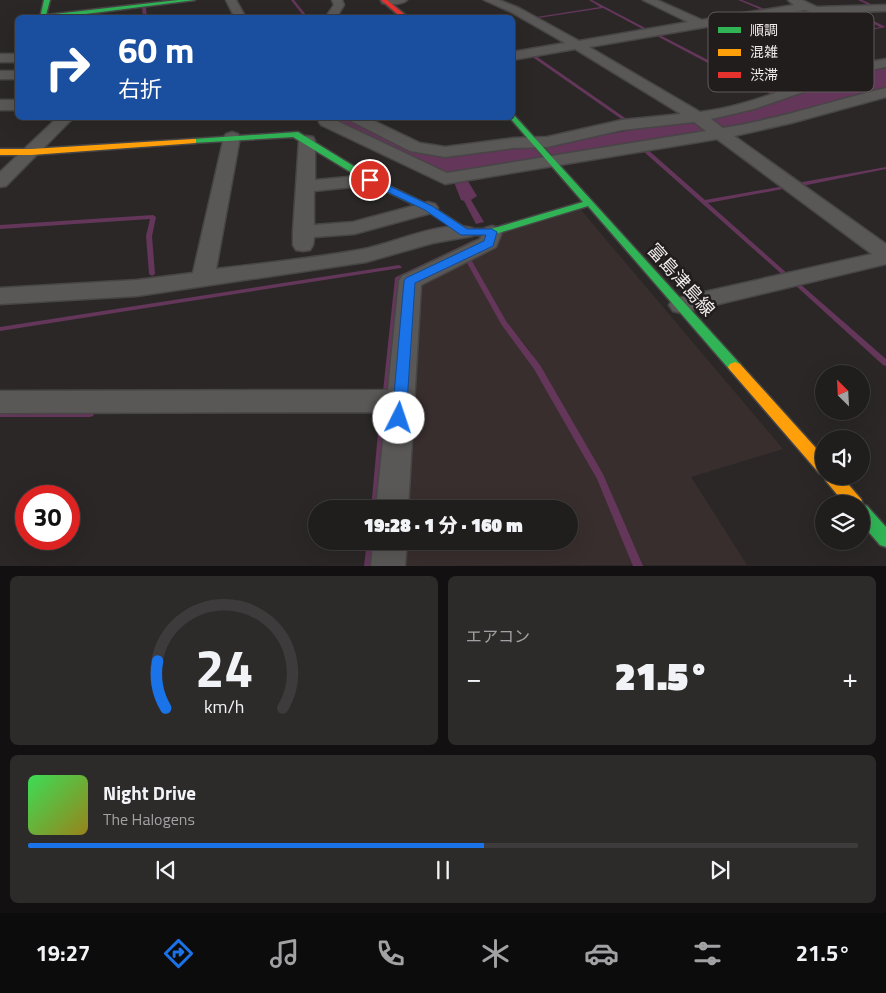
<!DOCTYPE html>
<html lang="ja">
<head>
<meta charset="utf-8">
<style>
	:root { --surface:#201d1d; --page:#2d2a2a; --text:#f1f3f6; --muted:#a2a2a4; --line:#3d3b3b; --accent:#1a73e8 }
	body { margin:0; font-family:"Titillium Web","Noto Sans JP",sans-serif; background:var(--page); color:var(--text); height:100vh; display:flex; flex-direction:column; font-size:19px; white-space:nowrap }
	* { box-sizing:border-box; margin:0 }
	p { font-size:16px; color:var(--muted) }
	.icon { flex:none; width:28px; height:28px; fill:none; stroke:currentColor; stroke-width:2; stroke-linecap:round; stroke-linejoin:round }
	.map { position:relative; height:566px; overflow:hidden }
	.side { display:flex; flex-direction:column; gap:10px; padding:10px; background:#121010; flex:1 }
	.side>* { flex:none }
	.banner { position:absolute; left:15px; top:15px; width:500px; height:105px; border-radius:8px; box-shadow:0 5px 20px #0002,0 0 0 1px var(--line); background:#1a4fa0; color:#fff; overflow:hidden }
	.needle { width:32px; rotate:336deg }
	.fabs { position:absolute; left:815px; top:365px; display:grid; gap:10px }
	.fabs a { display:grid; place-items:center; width:55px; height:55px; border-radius:50%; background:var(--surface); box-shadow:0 5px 20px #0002,0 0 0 1px var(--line); font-size:25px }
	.speed { position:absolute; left:15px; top:485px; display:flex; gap:10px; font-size:25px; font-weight:700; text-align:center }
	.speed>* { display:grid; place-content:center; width:65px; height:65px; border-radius:50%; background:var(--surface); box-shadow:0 5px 20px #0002,0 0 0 1px var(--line); line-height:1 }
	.speed .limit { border:8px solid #d22; background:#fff; color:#111 }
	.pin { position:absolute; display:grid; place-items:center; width:42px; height:42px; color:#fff; margin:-21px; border:2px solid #fff; border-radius:50%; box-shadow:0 1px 5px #0007 }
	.me { position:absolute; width:55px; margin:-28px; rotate:4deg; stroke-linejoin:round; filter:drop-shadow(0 0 4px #0008) }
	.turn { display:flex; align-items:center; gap:18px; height:105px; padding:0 20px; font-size:22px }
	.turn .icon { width:65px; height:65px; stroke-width:2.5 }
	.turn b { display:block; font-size:35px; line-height:42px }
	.big { font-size:38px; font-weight:800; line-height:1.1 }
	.side .tile { flex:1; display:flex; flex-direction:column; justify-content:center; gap:8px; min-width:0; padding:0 18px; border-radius:8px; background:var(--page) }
	.side .dial { align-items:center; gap:0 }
	.dial svg { height:130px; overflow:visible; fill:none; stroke:var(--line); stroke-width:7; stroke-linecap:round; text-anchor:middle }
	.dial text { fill:var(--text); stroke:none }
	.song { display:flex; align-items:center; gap:15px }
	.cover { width:60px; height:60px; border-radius:8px; background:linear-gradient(135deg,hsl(130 70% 55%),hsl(50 70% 35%)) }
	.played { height:5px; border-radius:2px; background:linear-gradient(90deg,var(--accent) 55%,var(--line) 55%) }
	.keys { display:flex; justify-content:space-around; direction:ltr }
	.heat { display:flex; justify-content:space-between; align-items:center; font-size:28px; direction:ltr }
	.side .tiles { flex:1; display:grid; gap:10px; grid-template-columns:1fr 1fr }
	.tile:last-child { grid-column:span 2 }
	.trip { position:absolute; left:308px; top:500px; width:270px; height:50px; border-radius:25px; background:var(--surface); box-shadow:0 5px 20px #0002,0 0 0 1px var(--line); font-weight:800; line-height:50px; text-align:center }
	.tab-bar { display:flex; height:80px; justify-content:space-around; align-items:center; background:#0d0c0c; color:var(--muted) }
	.tab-bar .icon { width:35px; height:35px }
	.tab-bar .active { color:var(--accent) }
	.tab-bar b { font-size:22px; color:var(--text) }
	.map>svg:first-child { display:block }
	.built { fill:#392e2e }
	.water { fill:#63365a }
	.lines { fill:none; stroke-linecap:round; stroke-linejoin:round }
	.stream { fill:#63365a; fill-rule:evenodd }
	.street-casing { stroke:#474545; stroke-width:3 }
	.fast-casing { stroke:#474545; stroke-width:3 }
	.slow-casing { stroke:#474545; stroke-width:3 }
	.jam-casing { stroke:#474545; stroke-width:3 }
	.street { fill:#5a5757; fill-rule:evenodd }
	.fast { fill:#30b455; fill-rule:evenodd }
	.slow { fill:#ff9f0a; fill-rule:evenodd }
	.jam { fill:#e5322d; fill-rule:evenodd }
	.route { fill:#1a73e8; stroke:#114b97 }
	.labels { text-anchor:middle; stroke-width:5; stroke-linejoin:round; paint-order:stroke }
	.street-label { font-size:18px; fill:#f1eced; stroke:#221d1d }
	.key { fill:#221d1d; stroke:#605b5b; stroke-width:1 }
	.key-label { font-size:14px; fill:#f1eced }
</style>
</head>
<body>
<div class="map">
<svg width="886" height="566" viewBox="0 0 886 566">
	<rect width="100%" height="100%" fill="#2b2727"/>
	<path class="built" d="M 581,210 L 783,449 L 691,477 L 747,565 L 641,565 L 604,477 L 528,348 L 505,321 L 471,259 L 500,234 Z
		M 468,260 L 500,322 L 522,348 L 556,404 L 597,479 L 636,565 L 403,566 L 404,541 L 569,541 L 569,509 L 406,509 L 418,285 Z"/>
	<path class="water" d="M 886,65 L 886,87 L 825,106 L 754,123 L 468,170 L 463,173 L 477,196 L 471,200 L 484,222 L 476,224 L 464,201 L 461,200 L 454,182 L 329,118 L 348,118 L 370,127 L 411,149 L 441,156 L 508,147 L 554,146 L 560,143 L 757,107 L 855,73 Z"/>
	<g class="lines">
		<path class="stream" d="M 291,0 L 294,0 L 307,16 L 328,14 L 330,15 L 328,16 L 305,18 Z
			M 589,0 L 592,0 L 653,32 L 650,33 L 603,8 L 532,19 L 530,18 L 600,7 Z
			M 738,0 L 742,0 L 770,11 L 767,12 Z
			M 858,0 L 862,0 L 880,8 L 877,9 Z
			M 144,7 L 146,8 L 147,18 L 143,18 L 142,8 Z
			M 851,10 L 886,27 L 711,61 L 772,92 L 773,93 L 771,94 L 706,62 L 653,34 L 656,33 L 708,60 L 880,27 L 850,12 Z
			M 531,54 L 533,54 L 631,122 L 627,123 L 531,56 Z
			M 643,149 L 647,149 L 705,200 L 790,185 L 790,187 L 788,188 L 708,203 L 789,275 L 790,276 L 789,277 L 785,277 L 643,151 Z
			M 886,167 L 886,169 L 797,187 L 794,185 L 797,183 Z
			M 153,215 L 156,217 L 152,236 L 155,274 L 152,276 L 149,274 L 146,236 L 150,219 L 0,229 L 0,225 Z
			M 474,240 L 476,241 L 477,242 L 476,243 L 401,279 L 391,391 L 390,393 L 387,394 L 384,393 L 383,391 L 395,278 L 396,277 Z
			M 469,259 L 472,261 L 506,321 L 540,365 L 603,474 L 643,566 L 633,566 L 597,479 L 534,369 L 501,324 L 466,261 Z
			M 399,265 L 402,267 L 401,268 L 0,331 L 0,327 Z
			M 797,282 L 799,283 L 886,359 L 886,366 L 883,365 L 795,285 L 794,284 L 795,283 Z
			M 384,408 L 387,409 L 388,411 L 379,509 L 371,509 L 380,411 L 381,409 Z
			M 0,411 L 90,411 L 93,412 L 94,414 L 93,416 L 90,417 L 0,417 Z
			M 367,541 L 377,541 L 374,566 L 364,566 Z"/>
		<g class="street-casing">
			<path id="street" d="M 226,0 L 236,0 L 246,18 L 235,18 Z
				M 332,0 L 342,0 L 344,5 L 336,18 L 325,18 L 334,5 Z
				M 381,0 L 407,0 C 402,5 389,5 382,3 Z
				M 484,0 L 499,0 L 519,8 L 579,41 L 688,22 L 643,0 L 657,0 L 702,20 L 794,5 L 788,0 L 802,0 L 817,7 L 886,5 L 886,11 L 815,13 L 805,10 L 589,47 L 700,112 C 764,105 822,69 886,59 L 886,67 L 864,71 L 754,109 L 711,119 L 723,128 C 779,119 832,101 886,88 L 886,97 L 791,123 L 734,136 L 886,244 L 886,264 L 681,313 L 673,311 L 669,305 L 673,299 L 872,254 L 717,139 L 445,184 L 321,125 L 319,122 L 321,119 L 333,119 L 447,173 L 706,131 L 694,122 L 622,130 L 547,147 L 513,148 L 445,157 L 410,151 L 351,121 L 350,118 L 368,118 L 420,143 L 445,147 L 513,138 L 547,137 L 622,120 L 681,114 L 575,49 L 512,60 L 512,52 L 565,43 L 511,12 Z
				M 0,54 L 18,54 L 18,62 L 0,62 Z
				M 0,71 L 18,71 L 18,79 L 0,79 Z
				M 0,100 L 18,100 L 18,110 L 0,110 Z
				M 57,118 L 73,118 L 6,186 L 0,187 L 0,172 Z
				M 232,132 L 238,134 L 240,137 L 216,269 C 265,263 315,258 364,249 C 394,243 443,220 472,228 L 475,232 L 472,236 L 433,243 L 366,262 L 137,296 L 0,304 L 0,288 L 137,280 L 193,273 L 224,137 L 226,134 Z
				M 307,136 L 313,137 L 315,141 L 315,180 L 370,175 L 376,176 L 379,180 L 376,184 L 370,185 L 314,191 L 314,225 L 353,222 L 428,202 L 435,204 L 438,208 L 435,212 L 354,234 L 314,237 L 313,245 L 310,250 L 303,251 L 296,250 L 293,245 L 293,232 L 299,141 L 301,137 Z
				M 492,226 L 499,228 L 502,232 L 496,247 L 421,285 L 408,509 L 376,509 L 386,412 L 0,413 L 0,391 L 388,390 L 399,281 L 402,276 L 480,239 L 485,228 Z
				M 373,541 L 407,541 L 405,566 L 371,566 Z"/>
		</g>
		<g class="fast-casing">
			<path id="fast" d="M 44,0 L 50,0 L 46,15 L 178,0 L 195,0 L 54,18 L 40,18 Z
				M 512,113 L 740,364 L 742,367 L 740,370 L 735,372 L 730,370 L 588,206 L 492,235 L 465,235 L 425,210 L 367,182 L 293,137 L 193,143 L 189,141 L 193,139 L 298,132 L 373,178 L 431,206 L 467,229 L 491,229 L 583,202 L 510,118 L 512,118 Z
				M 860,504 L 861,504 L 867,506 L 886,527 L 886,547 L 880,545 L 861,523 Z"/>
		</g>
		<g class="slow-casing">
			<path id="slow" d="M 193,139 L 196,139 L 196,143 L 31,155 L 0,155 L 0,149 L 31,149 Z
				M 735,362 L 740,364 L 824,457 L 824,475 L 819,473 L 730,370 L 728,367 L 730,364 Z
				M 824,475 L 841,476 L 861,499 L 863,504 L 861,508 L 861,504 L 845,504 L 826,481 Z"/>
		</g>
		<g class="jam-casing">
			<path id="jam" d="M 381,0 L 387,0 L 409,18 L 402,18 Z"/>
		</g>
		<use href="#street" class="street"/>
		<use href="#fast" class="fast"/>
		<use href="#slow" class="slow"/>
		<use href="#jam" class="jam"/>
	</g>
	<path class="route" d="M 370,177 L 432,206 L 467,229 L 492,229 L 497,232 L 493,246 L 415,283 L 406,418 L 404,422 L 399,424 L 394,422 L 392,418 L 404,281 L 406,278 L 484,241 L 486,235 L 461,235 L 425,210 L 367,182 L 367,178 Z"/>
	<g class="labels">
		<g class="street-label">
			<text transform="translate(681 280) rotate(48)" y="6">富島津島線</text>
		</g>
	</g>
	<rect x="708" y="12" width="166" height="80" rx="8" class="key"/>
	<rect x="718" y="27" width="23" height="6" fill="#30b455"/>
	<rect x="718" y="49" width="23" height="7" fill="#ff9f0a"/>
	<rect x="718" y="72" width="23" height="6" fill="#e5322d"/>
	<g class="key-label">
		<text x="750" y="35">順調</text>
		<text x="750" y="57">混雑</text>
		<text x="750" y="80">渋滞</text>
	</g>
</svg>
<div class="fabs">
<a><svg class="needle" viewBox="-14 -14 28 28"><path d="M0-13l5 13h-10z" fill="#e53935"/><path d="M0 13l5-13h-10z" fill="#a2a2a4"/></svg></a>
<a><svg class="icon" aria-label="sound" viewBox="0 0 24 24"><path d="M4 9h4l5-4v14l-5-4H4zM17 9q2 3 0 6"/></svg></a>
<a><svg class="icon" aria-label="layers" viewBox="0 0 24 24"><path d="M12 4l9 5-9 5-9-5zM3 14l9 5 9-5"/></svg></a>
</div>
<div class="speed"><div class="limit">30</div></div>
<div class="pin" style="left:370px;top:180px;background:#d93025"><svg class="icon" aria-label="arrive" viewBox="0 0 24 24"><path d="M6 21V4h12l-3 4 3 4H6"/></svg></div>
<svg class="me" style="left:399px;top:418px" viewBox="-20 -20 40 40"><circle r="19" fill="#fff"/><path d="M0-13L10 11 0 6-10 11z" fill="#1a73e8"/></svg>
<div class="trip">19:28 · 1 分 · 160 m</div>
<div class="banner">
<div class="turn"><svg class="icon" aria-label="right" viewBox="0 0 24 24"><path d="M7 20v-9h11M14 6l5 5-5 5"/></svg><div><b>60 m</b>右折</div></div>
</div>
</div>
<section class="side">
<div class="tiles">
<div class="tile dial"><svg viewBox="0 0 100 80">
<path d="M14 69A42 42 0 1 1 86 69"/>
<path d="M14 69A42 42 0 0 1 9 40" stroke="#1a73e8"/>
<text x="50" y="56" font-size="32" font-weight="700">24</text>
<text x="50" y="72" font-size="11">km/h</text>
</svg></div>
<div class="tile"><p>エアコン</p>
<div class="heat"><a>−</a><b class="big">21.5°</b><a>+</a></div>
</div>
<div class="tile">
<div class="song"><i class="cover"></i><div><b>Night Drive</b><p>The Halogens</p></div></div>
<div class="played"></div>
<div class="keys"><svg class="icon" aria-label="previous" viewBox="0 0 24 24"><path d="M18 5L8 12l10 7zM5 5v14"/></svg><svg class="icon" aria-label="pause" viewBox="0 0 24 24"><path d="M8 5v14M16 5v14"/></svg><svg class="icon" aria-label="next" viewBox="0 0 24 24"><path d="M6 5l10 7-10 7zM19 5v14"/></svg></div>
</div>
</div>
</section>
<nav class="tab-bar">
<b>19:27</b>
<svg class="icon active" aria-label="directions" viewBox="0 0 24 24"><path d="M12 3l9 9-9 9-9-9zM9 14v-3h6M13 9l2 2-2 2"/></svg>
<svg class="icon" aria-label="music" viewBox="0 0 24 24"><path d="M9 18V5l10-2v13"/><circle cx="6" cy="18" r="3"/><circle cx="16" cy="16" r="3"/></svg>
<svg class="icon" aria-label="phone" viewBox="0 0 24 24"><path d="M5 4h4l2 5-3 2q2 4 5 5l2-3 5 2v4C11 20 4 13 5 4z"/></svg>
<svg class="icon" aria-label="climate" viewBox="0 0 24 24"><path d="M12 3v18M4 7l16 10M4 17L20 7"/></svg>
<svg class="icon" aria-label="car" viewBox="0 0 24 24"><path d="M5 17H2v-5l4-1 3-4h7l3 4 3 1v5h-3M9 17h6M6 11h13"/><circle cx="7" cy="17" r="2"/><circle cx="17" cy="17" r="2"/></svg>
<svg class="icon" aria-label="filters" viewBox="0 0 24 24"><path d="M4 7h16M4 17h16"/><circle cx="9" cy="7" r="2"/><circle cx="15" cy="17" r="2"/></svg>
<b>21.5°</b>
</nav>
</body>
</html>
